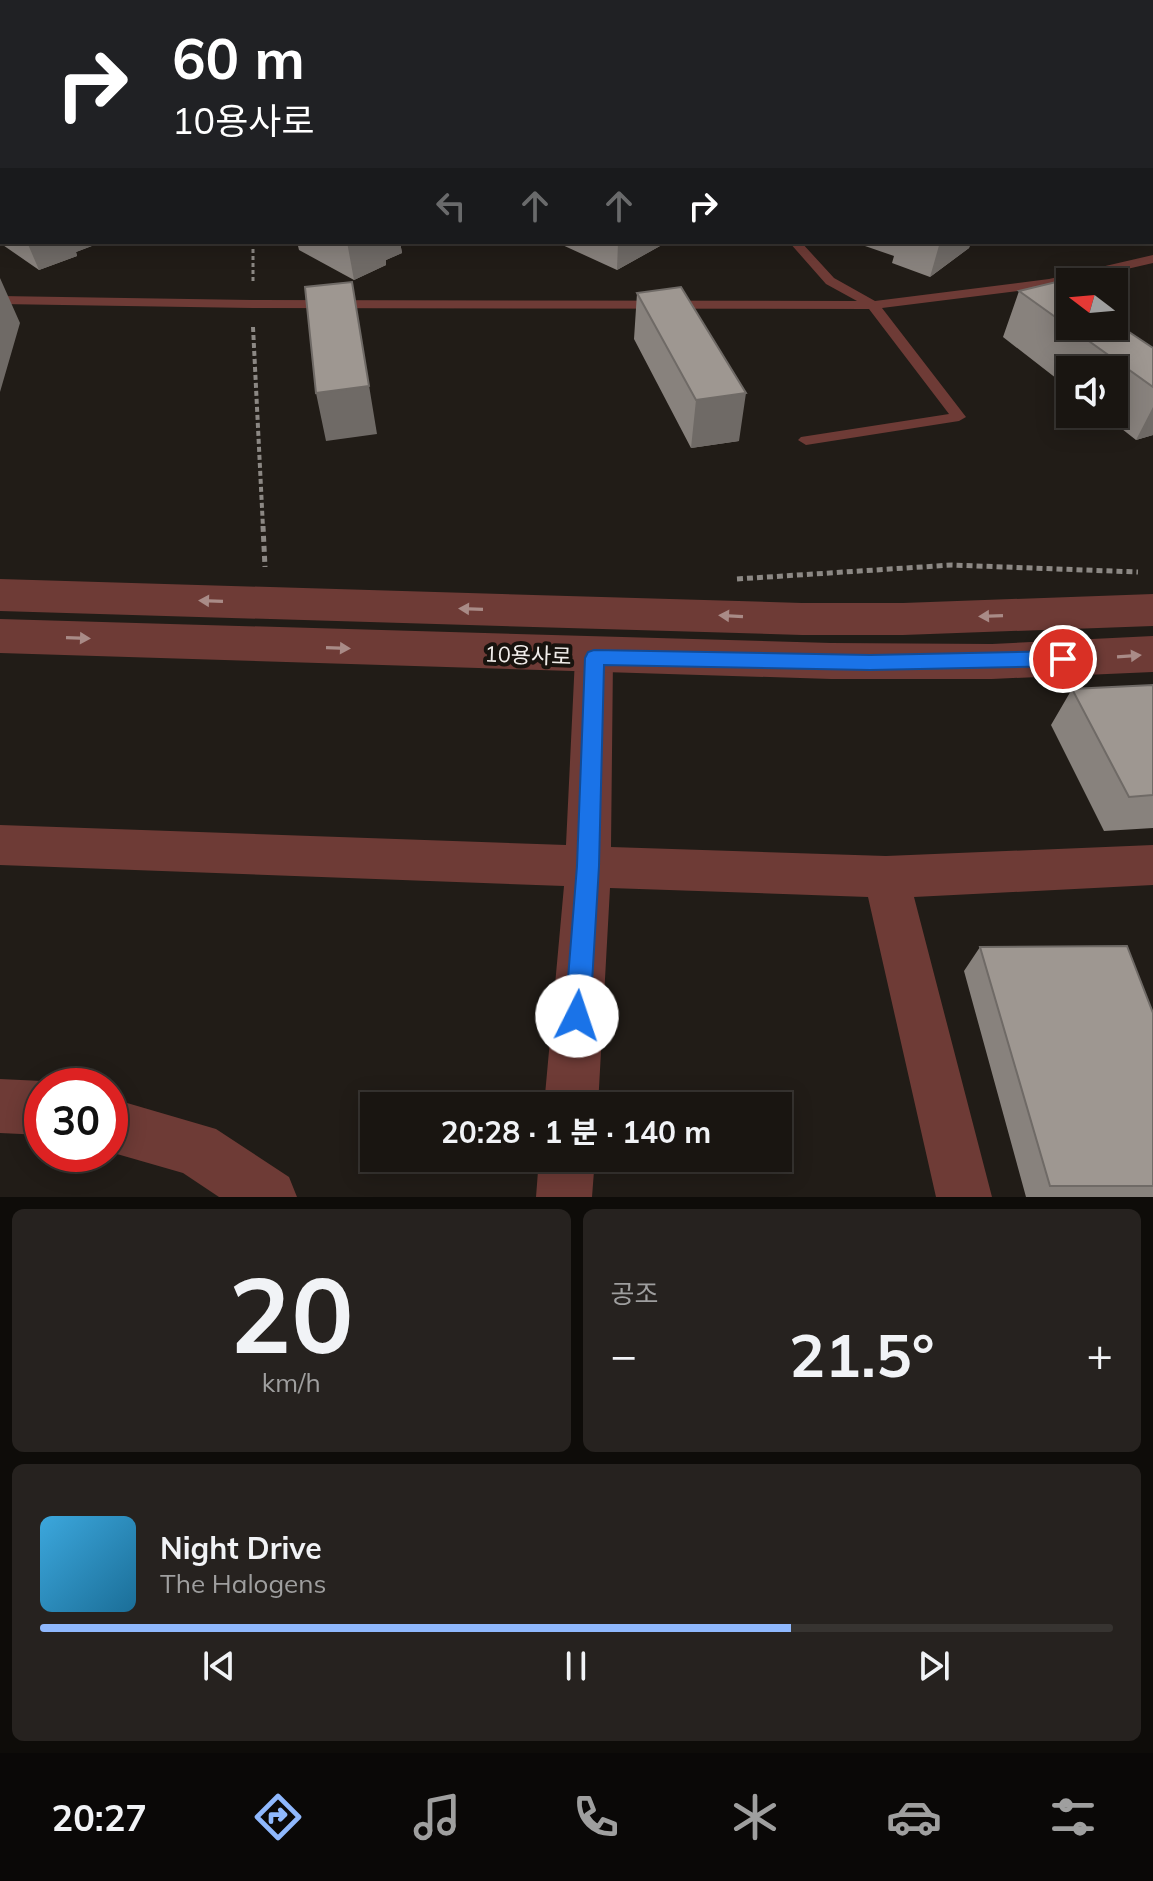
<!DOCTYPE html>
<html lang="ko">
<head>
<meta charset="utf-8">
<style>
	:root { --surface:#191511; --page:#26221f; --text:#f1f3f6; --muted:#9f9f9f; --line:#373431; --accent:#8fb8fd }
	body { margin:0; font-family:Mulish,"Noto Sans KR",sans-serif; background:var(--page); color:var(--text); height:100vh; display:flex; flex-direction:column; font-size:30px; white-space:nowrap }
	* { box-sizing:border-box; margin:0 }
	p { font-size:26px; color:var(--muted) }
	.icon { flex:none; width:44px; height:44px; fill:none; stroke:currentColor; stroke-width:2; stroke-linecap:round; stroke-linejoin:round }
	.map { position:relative; height:1197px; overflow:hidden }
	.panel { display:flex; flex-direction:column; gap:12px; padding:12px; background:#0e0c09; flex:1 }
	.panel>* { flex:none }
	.guide { position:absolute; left:0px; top:0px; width:1154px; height:244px; box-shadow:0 4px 20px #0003,0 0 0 2px var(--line); background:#202124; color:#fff; overflow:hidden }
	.needle { width:52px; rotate:286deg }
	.controls { position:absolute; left:1056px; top:268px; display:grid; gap:16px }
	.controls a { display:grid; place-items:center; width:72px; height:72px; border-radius:0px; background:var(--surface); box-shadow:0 4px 20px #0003,0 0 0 2px var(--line); font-size:40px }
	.speed { position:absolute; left:24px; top:1068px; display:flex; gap:16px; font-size:40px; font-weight:700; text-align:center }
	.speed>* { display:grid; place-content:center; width:104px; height:104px; border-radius:50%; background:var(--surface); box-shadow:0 4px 20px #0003,0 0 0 2px var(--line); line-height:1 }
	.speed .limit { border:12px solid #d22; background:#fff; color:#111 }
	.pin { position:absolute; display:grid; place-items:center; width:68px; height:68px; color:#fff; margin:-34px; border:4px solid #fff; border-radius:50%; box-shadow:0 2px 8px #0007 }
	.me { position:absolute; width:88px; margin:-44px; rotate:4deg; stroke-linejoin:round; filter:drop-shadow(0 0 6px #0008) }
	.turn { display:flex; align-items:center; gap:28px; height:168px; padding:0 40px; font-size:36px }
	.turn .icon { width:104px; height:104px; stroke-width:2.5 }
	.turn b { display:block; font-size:56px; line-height:68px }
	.lanes { display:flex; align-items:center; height:76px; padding:0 40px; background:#0003; justify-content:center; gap:40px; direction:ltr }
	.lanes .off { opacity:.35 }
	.big { font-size:60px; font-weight:700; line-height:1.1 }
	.panel .widget { flex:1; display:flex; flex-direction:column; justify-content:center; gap:12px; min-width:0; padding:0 28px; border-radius:12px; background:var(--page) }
	.panel .dial { align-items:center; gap:0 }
	.dial b { font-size:104px; line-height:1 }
	.song { display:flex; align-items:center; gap:24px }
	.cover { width:96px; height:96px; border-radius:12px; background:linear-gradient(135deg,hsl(200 70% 55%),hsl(200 70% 35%)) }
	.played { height:8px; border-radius:4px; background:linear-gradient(90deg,var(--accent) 70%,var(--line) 70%) }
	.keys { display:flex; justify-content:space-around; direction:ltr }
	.heat { display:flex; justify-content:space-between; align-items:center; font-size:44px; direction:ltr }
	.panel .tiles { flex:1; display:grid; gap:12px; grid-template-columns:1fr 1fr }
	.widget:last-child { grid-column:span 2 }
	.trip { position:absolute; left:360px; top:1092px; width:432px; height:80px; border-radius:0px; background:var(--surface); box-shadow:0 4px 20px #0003,0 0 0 2px var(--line); font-weight:700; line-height:80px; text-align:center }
	.tabs { display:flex; height:128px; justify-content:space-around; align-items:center; background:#0a0807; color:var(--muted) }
	.tabs .icon { width:56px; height:56px }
	.tabs .selected { color:var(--accent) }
	.tabs b { font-size:36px; color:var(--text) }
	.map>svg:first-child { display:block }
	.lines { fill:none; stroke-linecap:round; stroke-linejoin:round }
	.path-far3 { stroke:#8c8884; stroke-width:2; stroke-dasharray:3 2; stroke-linecap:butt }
	.path-far2 { stroke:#8c8884; stroke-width:3; stroke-dasharray:4 3; stroke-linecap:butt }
	.path-far1 { stroke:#8c8884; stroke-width:4; stroke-dasharray:5 3; stroke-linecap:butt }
	.path { stroke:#8c8884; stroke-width:5; stroke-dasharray:6 4; stroke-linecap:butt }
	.service { fill:#6e3b36; fill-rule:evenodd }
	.minor { fill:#6e3b36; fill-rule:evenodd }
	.tertiary { fill:#6e3b36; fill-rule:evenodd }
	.wall { fill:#88827d }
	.shaded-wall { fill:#6f6a66 }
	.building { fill:#9e9791; stroke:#6f6a66; stroke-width:2 }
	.oneway { fill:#a98b87 }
	.route { fill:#1a73e8; stroke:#114b97; stroke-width:2 }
	.labels { text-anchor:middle; stroke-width:8; stroke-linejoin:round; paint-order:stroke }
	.street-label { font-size:22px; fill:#f1edea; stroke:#18130e }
</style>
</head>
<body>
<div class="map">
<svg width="1153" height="1197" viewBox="0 0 1153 1197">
	<rect width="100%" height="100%" fill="#211c17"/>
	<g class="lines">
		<path class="path-far3" d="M 683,2 L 696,0
			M 847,2 L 859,0"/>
		<path class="path-far2" d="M 253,242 L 253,281"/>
		<path class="path-far1" d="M 253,327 L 263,528"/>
		<path class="path" d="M 263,526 L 265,567
			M 737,579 L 952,565 L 1138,572"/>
		<path class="service" d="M 1152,92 L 1153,92 L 1153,99 L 1152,99 Z
			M 789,242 L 801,242 L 834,278 L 875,301 L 1049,279 L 1153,255 L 1153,263 L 1049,287 L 882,308 L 966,417 L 959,421 L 806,445 L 798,440 L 801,437 L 949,414 L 869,309 L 252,308 L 0,304 L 0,296 L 252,300 L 857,301 L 826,284 Z"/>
		<path class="minor" d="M 594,644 L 607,648 L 613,658 L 611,847 L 886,856 L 1153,845 L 1153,885 L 914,897 L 992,1197 L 936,1197 L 868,897 L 610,888 L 598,1106 L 544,1106 L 564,886 L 0,865 L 0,825 L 566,845 L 575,658 L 581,648 Z
			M 0,1079 L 42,1081 L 54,1086 L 42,1086 L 42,1135 L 0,1133 Z
			M 110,1098 L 216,1129 L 289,1177 L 297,1197 L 219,1197 L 183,1173 L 110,1152 Z
			M 539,1158 L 595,1158 L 592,1197 L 536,1197 Z"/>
		<path class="tertiary" d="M 0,89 L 2,89 L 2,103 L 0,103 Z
			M 0,579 L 802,603 L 903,603 L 1153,594 L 1153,626 L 903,635 L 802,635 L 0,611 Z
			M 0,619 L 831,643 L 992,644 L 1153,636 L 1153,672 L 992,679 L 831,679 L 0,653 Z"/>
	</g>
	<path class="wall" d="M 1153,184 L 1153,214 L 1152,213 Z
		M 2,190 L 2,242 L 97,242 L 97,244 L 76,252 L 77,256 L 39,270 L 0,243 L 0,191 Z
		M 297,242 L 400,242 L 402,253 L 386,260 L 386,265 L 354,280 L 299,250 Z
		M 558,242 L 660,242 L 660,246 L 617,270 L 558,243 Z
		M 866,242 L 971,242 L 969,248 L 930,277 L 892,263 L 894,256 L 865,246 Z
		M 1019,291 L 1153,348 L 1153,435 L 1136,440 L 1103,414 L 1114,414 L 1114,370 L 1070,370 L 1070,389 L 1003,337 Z
		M 637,293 L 739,441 L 691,448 L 634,339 Z
		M 1153,685 L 1153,828 L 1104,831 L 1051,725 L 1072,689 Z
		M 980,947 L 1153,1013 L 1153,1197 L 1026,1197 L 964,971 Z"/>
	<path class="shaded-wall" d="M 56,0 L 70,0 L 70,2 L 55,2 Z
		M 0,32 L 2,32 L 2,57 L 0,58 Z
		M 27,242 L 97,242 L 97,244 L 76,252 L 77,256 L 39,270 Z
		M 347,242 L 400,242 L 402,253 L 386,260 L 386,265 L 354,280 Z
		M 618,242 L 660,242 L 660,246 L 617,270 Z
		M 940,242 L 971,242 L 969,248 L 930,277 Z
		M 0,278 L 20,323 L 0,392 Z
		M 352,282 L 377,434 L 326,441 L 316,393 Z
		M 746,393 L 739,441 L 691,448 L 696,400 Z
		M 1153,407 L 1153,435 L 1136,440 Z"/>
	<path class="building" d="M 0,0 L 56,0 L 55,2 L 2,2 L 2,32 L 0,32 Z
		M 107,0 L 143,0 L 143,2 L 68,2 Z
		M 2,190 L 2,214 L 0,212 L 0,191 Z
		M 352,282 L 369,386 L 316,393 L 305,287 Z
		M 1056,282 L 1070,292 L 1070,326 L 1114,326 L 1114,322 L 1153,348 L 1153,387 L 1019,291 Z
		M 681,287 L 746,393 L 696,400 L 637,293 Z
		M 1153,685 L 1153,795 L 1129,797 L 1072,689 Z
		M 1127,946 L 1153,1013 L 1153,1186 L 1050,1186 L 980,947 Z"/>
	<defs><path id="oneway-solid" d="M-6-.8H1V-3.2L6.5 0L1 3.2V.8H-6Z" transform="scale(2)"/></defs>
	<g class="oneway">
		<use href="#oneway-solid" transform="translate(211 601) rotate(-178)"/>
		<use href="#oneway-solid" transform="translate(471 609) rotate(-178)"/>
		<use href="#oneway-solid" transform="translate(731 616) rotate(-177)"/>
		<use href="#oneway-solid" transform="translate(991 616) rotate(178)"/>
		<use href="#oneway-solid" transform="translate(78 638) rotate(2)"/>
		<use href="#oneway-solid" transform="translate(338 648) rotate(2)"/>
		<use href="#oneway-solid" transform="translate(1129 656) rotate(-4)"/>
	</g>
	<path class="route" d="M 594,650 L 870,655 L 1063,651 L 1070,654 L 1073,659 L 1070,664 L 1063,666 L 870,670 L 604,665 L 599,866 L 590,1016 L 586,1025 L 577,1029 L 568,1025 L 565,1016 L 577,866 L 585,658 L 588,652 Z"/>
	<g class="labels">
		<g class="street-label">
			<text transform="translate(528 655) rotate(2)" y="8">10용사로</text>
		</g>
	</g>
</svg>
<div class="controls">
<a><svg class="needle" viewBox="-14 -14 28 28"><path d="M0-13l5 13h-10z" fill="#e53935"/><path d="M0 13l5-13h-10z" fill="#9f9f9f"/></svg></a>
<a><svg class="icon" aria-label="sound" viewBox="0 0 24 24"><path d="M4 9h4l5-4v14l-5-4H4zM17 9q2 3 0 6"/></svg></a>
</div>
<div class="speed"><div class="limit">30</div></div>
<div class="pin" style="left:1063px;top:659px;background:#d93025"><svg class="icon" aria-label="arrive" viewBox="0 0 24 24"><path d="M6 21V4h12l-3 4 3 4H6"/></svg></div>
<svg class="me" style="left:577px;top:1016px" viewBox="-20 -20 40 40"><circle r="19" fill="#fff"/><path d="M0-13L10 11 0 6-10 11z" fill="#1a73e8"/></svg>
<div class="trip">20:28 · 1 분 · 140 m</div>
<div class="guide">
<div class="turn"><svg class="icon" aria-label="right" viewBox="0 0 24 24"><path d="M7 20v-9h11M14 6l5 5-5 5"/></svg><div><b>60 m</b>10용사로</div></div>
<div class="lanes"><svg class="icon off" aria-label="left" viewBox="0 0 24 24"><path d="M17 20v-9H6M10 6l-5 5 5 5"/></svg><svg class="icon off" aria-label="ahead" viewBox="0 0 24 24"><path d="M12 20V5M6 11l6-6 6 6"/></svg><svg class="icon off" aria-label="ahead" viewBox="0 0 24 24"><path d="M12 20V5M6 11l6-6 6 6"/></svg><svg class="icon" aria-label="right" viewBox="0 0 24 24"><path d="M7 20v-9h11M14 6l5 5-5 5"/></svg></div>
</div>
</div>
<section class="panel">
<div class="tiles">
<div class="widget dial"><b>20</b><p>km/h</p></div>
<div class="widget"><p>공조</p>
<div class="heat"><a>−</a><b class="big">21.5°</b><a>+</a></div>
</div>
<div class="widget">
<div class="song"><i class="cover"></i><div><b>Night Drive</b><p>The Halogens</p></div></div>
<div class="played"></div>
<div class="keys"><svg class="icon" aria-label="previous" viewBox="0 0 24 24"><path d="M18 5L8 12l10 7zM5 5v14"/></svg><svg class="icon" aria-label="pause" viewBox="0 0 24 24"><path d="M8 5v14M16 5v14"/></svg><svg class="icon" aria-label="next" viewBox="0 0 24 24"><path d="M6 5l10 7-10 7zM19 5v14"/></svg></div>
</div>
</div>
</section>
<nav class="tabs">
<b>20:27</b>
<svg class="icon selected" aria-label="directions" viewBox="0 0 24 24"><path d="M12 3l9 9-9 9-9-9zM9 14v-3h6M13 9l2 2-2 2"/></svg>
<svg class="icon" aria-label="music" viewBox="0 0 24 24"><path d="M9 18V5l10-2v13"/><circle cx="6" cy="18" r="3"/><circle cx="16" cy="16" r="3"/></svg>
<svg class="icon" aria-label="phone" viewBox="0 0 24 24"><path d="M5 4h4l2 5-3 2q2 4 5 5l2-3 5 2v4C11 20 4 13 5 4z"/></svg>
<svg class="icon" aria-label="climate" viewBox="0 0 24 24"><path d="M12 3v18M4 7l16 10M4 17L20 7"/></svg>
<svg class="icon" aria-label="car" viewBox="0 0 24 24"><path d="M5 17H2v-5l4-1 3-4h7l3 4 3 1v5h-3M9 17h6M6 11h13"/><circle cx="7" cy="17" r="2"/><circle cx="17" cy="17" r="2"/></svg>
<svg class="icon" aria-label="filters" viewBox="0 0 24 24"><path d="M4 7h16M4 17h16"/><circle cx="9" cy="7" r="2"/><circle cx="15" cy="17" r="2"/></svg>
</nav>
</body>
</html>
